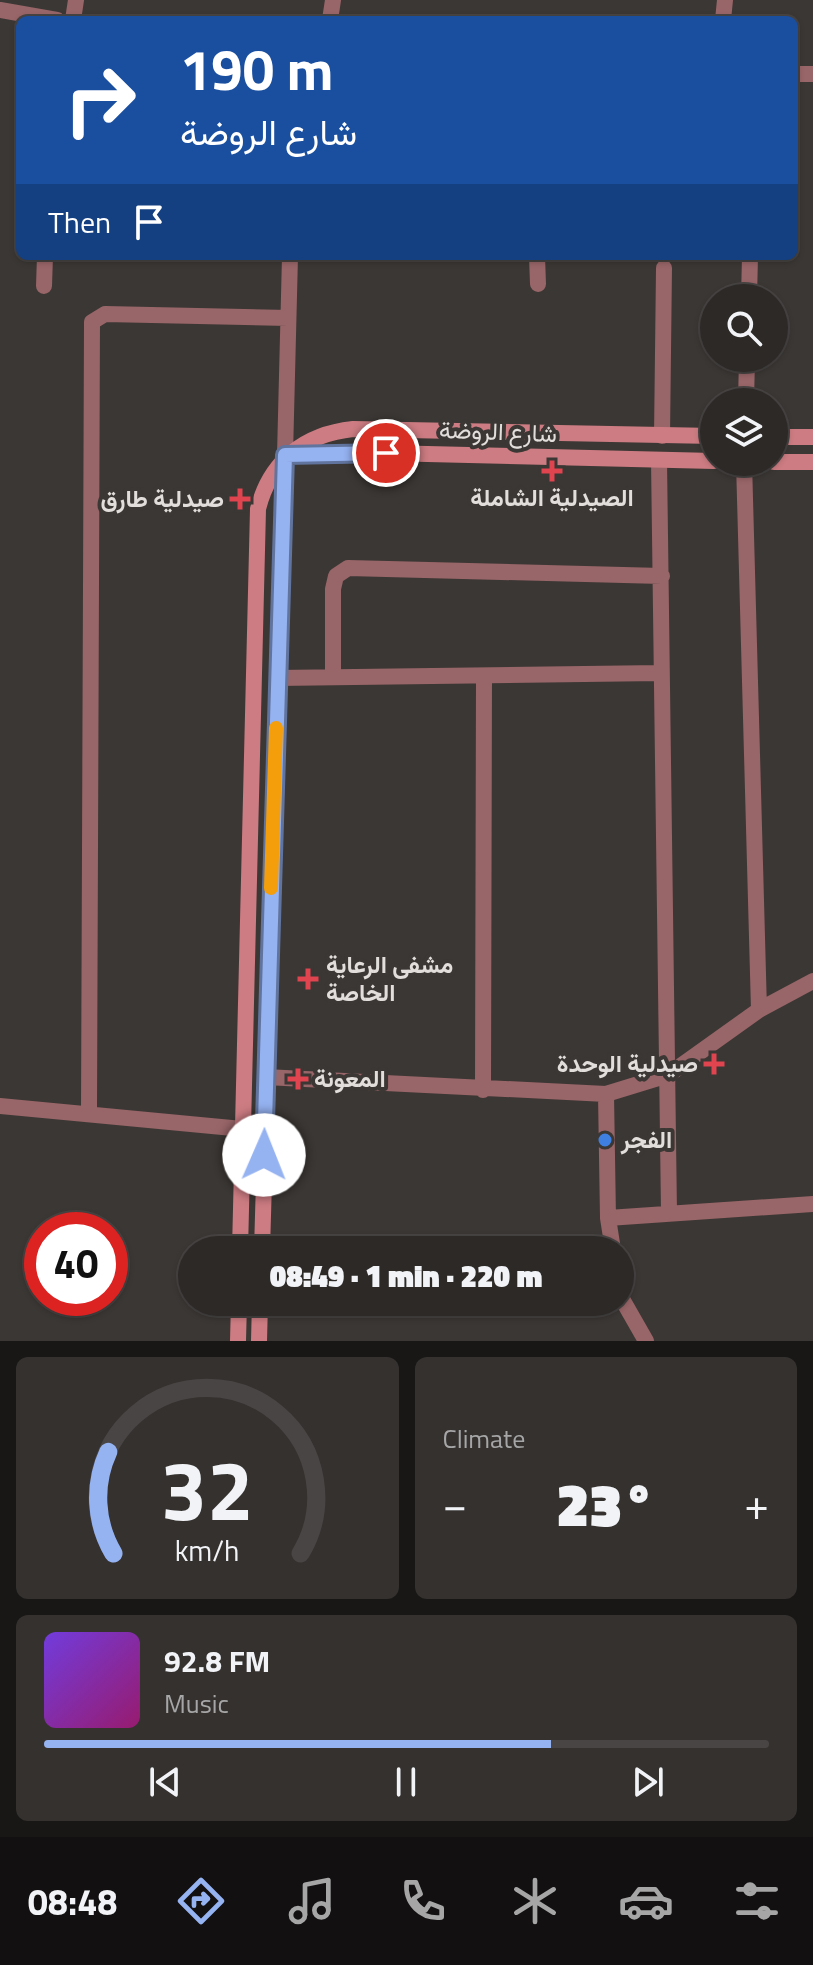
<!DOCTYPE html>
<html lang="en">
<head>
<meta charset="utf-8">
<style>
	:root { --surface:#2c2927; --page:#34312f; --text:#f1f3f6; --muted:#a6a6a7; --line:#484544; --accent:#95b2f1 }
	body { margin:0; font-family:"Titillium Web",Vazirmatn,sans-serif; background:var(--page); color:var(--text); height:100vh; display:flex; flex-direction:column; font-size:30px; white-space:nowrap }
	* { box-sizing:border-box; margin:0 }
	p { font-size:26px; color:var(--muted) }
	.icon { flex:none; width:44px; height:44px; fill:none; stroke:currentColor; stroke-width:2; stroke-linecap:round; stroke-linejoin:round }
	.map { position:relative; height:1341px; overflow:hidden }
	.sheet { display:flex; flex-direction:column; gap:16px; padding:16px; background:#181715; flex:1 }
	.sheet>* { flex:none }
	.hud { position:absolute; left:16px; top:16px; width:782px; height:244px; border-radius:12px; box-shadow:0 2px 6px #0004,0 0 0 2px var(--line); background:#1a4fa0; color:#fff; overflow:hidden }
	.tools { position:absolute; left:700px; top:284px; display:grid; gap:16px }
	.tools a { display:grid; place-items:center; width:88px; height:88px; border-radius:50%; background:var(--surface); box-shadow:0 2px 6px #0004,0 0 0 2px var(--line); font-size:40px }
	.speed { position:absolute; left:24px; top:1212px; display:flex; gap:16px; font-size:40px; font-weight:700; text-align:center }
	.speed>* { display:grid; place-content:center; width:104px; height:104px; border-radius:50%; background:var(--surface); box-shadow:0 2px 6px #0004,0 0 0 2px var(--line); line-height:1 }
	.speed .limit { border:12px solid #d22; background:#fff; color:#111 }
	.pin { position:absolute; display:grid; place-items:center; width:68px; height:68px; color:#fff; margin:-34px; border:4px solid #fff; border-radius:50%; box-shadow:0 2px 8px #0007 }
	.me { position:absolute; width:88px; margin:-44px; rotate:1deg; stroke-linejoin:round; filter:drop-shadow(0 0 6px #0008) }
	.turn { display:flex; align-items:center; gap:28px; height:168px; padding:0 32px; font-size:36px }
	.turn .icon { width:104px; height:104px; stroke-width:2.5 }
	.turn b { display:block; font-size:56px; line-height:68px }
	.then { display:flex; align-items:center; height:76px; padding:0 32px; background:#0003; gap:16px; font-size:30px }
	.big { font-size:60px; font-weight:800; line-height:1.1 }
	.sheet .widget { flex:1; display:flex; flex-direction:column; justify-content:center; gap:12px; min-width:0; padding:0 28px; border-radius:12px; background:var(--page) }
	.sheet .dial { align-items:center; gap:0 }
	.dial svg { height:208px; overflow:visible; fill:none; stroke:var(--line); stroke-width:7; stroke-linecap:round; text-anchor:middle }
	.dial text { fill:var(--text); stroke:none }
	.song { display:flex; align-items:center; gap:24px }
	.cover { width:96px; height:96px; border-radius:12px; background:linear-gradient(135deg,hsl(260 70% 55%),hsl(320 70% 35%)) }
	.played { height:8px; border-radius:4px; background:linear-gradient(90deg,var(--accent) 70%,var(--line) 70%) }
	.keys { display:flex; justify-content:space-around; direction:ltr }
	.heat { display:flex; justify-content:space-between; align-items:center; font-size:44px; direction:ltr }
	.sheet .tiles { flex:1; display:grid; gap:16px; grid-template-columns:1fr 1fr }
	.widget:last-child { grid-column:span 2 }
	.trip { position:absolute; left:178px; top:1236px; width:456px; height:80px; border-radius:40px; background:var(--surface); box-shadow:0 2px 6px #0004,0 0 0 2px var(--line); font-weight:800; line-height:80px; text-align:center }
	.tab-bar { display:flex; height:128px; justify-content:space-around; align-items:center; background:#121010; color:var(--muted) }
	.tab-bar .icon { width:56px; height:56px }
	.tab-bar .on { color:var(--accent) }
	.tab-bar b { font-size:36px; color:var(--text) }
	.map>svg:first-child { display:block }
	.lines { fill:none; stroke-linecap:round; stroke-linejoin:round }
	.street { stroke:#986568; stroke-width:16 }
	.secondary { stroke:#cc7c82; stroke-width:16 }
	.route-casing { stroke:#61749d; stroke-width:20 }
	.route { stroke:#95b2f1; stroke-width:14 }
	.slow { stroke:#f59e0b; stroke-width:14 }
	.health-dot { fill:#e0444e; stroke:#3b3734; stroke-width:3 }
	.shop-dot { fill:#3f7fe0; stroke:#3b3734; stroke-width:3 }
	.labels { text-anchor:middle; stroke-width:8; stroke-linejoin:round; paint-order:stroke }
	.street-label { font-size:24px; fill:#e1dedc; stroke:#3b3734 }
	.poi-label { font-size:24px; font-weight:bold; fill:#e1dedc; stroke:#3b3734; text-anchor:start }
</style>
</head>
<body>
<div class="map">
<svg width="813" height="1341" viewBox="0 0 813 1341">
	<rect width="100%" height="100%" fill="#3b3734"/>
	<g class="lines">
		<path class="street" d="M 0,10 L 57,20
			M 73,20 L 76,0
			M 330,20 L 333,0
			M 723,20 L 725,0
			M 794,74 L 813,74
			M 537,256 L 538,284
			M 44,286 L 45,256
			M 749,298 L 750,256
			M 746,402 L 747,358
			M 662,436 L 664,268
			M 285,455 L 290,256
			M 659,460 L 669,1213
			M 744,462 L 759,1010
			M 333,675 L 333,589 L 336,576 L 348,568 L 662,576
			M 277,678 L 660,673
			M 265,1077 L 606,1094 L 668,1075 L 759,1010 L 813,981
			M 483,1090 L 484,677
			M 606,1094 L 608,1218 L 613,1250
			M 0,1106 L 264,1131
			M 89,1112 L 92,322 L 105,314 L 288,318
			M 608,1218 L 813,1204
			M 620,1287 L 622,1299 L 646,1341"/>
		<path class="secondary" d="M 774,437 L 813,437
			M 290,455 L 386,453 L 714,461
			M 774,462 L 813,462
			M 240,1250 L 258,509 C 270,461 305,434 353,429 L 714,436
			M 262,1250 L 285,455
			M 238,1341 L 239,1302
			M 259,1341 L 260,1302"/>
	</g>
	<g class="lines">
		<g class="route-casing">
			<path id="route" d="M 264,1155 L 285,455 L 386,453"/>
		</g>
		<use href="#route" class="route"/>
		<path class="slow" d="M 271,888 L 276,728"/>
	</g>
	<g class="health-dot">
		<path d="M548 459h8v8h8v8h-8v8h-8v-8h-8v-8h8z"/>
		<path d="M236 487h8v8h8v8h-8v8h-8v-8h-8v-8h8z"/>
		<path d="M304 967h8v8h8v8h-8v8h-8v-8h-8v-8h8z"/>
		<path d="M710 1052h8v8h8v8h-8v8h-8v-8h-8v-8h8z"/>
		<path d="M294 1067h8v8h8v8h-8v8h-8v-8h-8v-8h8z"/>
	</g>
	<circle class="shop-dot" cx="605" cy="1140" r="8"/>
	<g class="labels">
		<g class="street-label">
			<text transform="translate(498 432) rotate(2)" y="8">شارع الروضة</text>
		</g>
		<g class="poi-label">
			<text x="552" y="506" text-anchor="middle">الصيدلية الشاملة</text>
			<text x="224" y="507" text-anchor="end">صيدلية طارق</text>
			<text x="326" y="973">مشفى الرعاية<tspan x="326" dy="28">الخاصة</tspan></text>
			<text x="698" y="1072" text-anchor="end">صيدلية الوحدة</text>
			<text x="314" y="1087">المعونة</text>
			<text x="621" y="1148">الفجر</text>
		</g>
	</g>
</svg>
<div class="tools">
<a><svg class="icon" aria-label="search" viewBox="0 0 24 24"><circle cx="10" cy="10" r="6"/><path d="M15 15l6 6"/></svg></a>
<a><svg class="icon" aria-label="layers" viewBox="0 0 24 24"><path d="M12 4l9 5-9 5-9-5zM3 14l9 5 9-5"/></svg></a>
</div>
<div class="speed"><div class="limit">40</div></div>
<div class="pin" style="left:386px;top:453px;background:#d93025"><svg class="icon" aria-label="arrive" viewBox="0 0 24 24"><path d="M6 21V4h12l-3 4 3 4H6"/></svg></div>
<svg class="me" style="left:264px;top:1155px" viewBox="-20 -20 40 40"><circle r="19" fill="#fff"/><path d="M0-13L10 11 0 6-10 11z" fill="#95b2f1"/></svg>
<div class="trip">08:49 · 1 min · 220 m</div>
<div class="hud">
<div class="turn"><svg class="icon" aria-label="right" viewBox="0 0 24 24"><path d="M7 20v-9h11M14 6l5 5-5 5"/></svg><div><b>190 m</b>شارع الروضة</div></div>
<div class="then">Then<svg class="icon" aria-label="arrive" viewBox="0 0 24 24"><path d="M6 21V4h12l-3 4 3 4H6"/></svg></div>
</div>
</div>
<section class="sheet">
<div class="tiles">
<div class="widget dial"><svg viewBox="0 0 100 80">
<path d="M14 69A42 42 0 1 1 86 69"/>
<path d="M14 69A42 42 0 0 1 12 30" stroke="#95b2f1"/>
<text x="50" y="56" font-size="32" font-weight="700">32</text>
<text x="50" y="72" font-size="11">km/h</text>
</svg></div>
<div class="widget"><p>Climate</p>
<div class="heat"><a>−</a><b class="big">23°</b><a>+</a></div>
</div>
<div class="widget">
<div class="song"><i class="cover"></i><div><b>92.8 FM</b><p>Music</p></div></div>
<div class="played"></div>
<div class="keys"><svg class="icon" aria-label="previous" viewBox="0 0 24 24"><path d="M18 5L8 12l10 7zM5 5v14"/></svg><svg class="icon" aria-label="pause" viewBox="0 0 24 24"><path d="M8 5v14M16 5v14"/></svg><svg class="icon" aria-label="next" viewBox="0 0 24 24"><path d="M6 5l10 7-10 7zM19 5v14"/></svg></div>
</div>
</div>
</section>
<nav class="tab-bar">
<b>08:48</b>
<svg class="icon on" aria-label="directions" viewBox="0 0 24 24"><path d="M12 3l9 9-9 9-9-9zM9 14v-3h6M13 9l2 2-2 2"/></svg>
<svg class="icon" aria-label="music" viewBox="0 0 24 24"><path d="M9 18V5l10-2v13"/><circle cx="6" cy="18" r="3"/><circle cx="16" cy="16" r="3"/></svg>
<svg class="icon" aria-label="phone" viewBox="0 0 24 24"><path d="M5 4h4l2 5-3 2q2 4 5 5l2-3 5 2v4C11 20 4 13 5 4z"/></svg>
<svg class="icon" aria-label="climate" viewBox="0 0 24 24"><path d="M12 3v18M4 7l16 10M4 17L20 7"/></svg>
<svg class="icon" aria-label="car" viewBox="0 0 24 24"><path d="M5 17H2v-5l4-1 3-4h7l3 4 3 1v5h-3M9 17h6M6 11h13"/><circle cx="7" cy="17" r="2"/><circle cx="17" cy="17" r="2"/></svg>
<svg class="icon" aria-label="filters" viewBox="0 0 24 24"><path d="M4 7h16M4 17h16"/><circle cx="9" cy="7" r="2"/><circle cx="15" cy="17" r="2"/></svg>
</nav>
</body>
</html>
